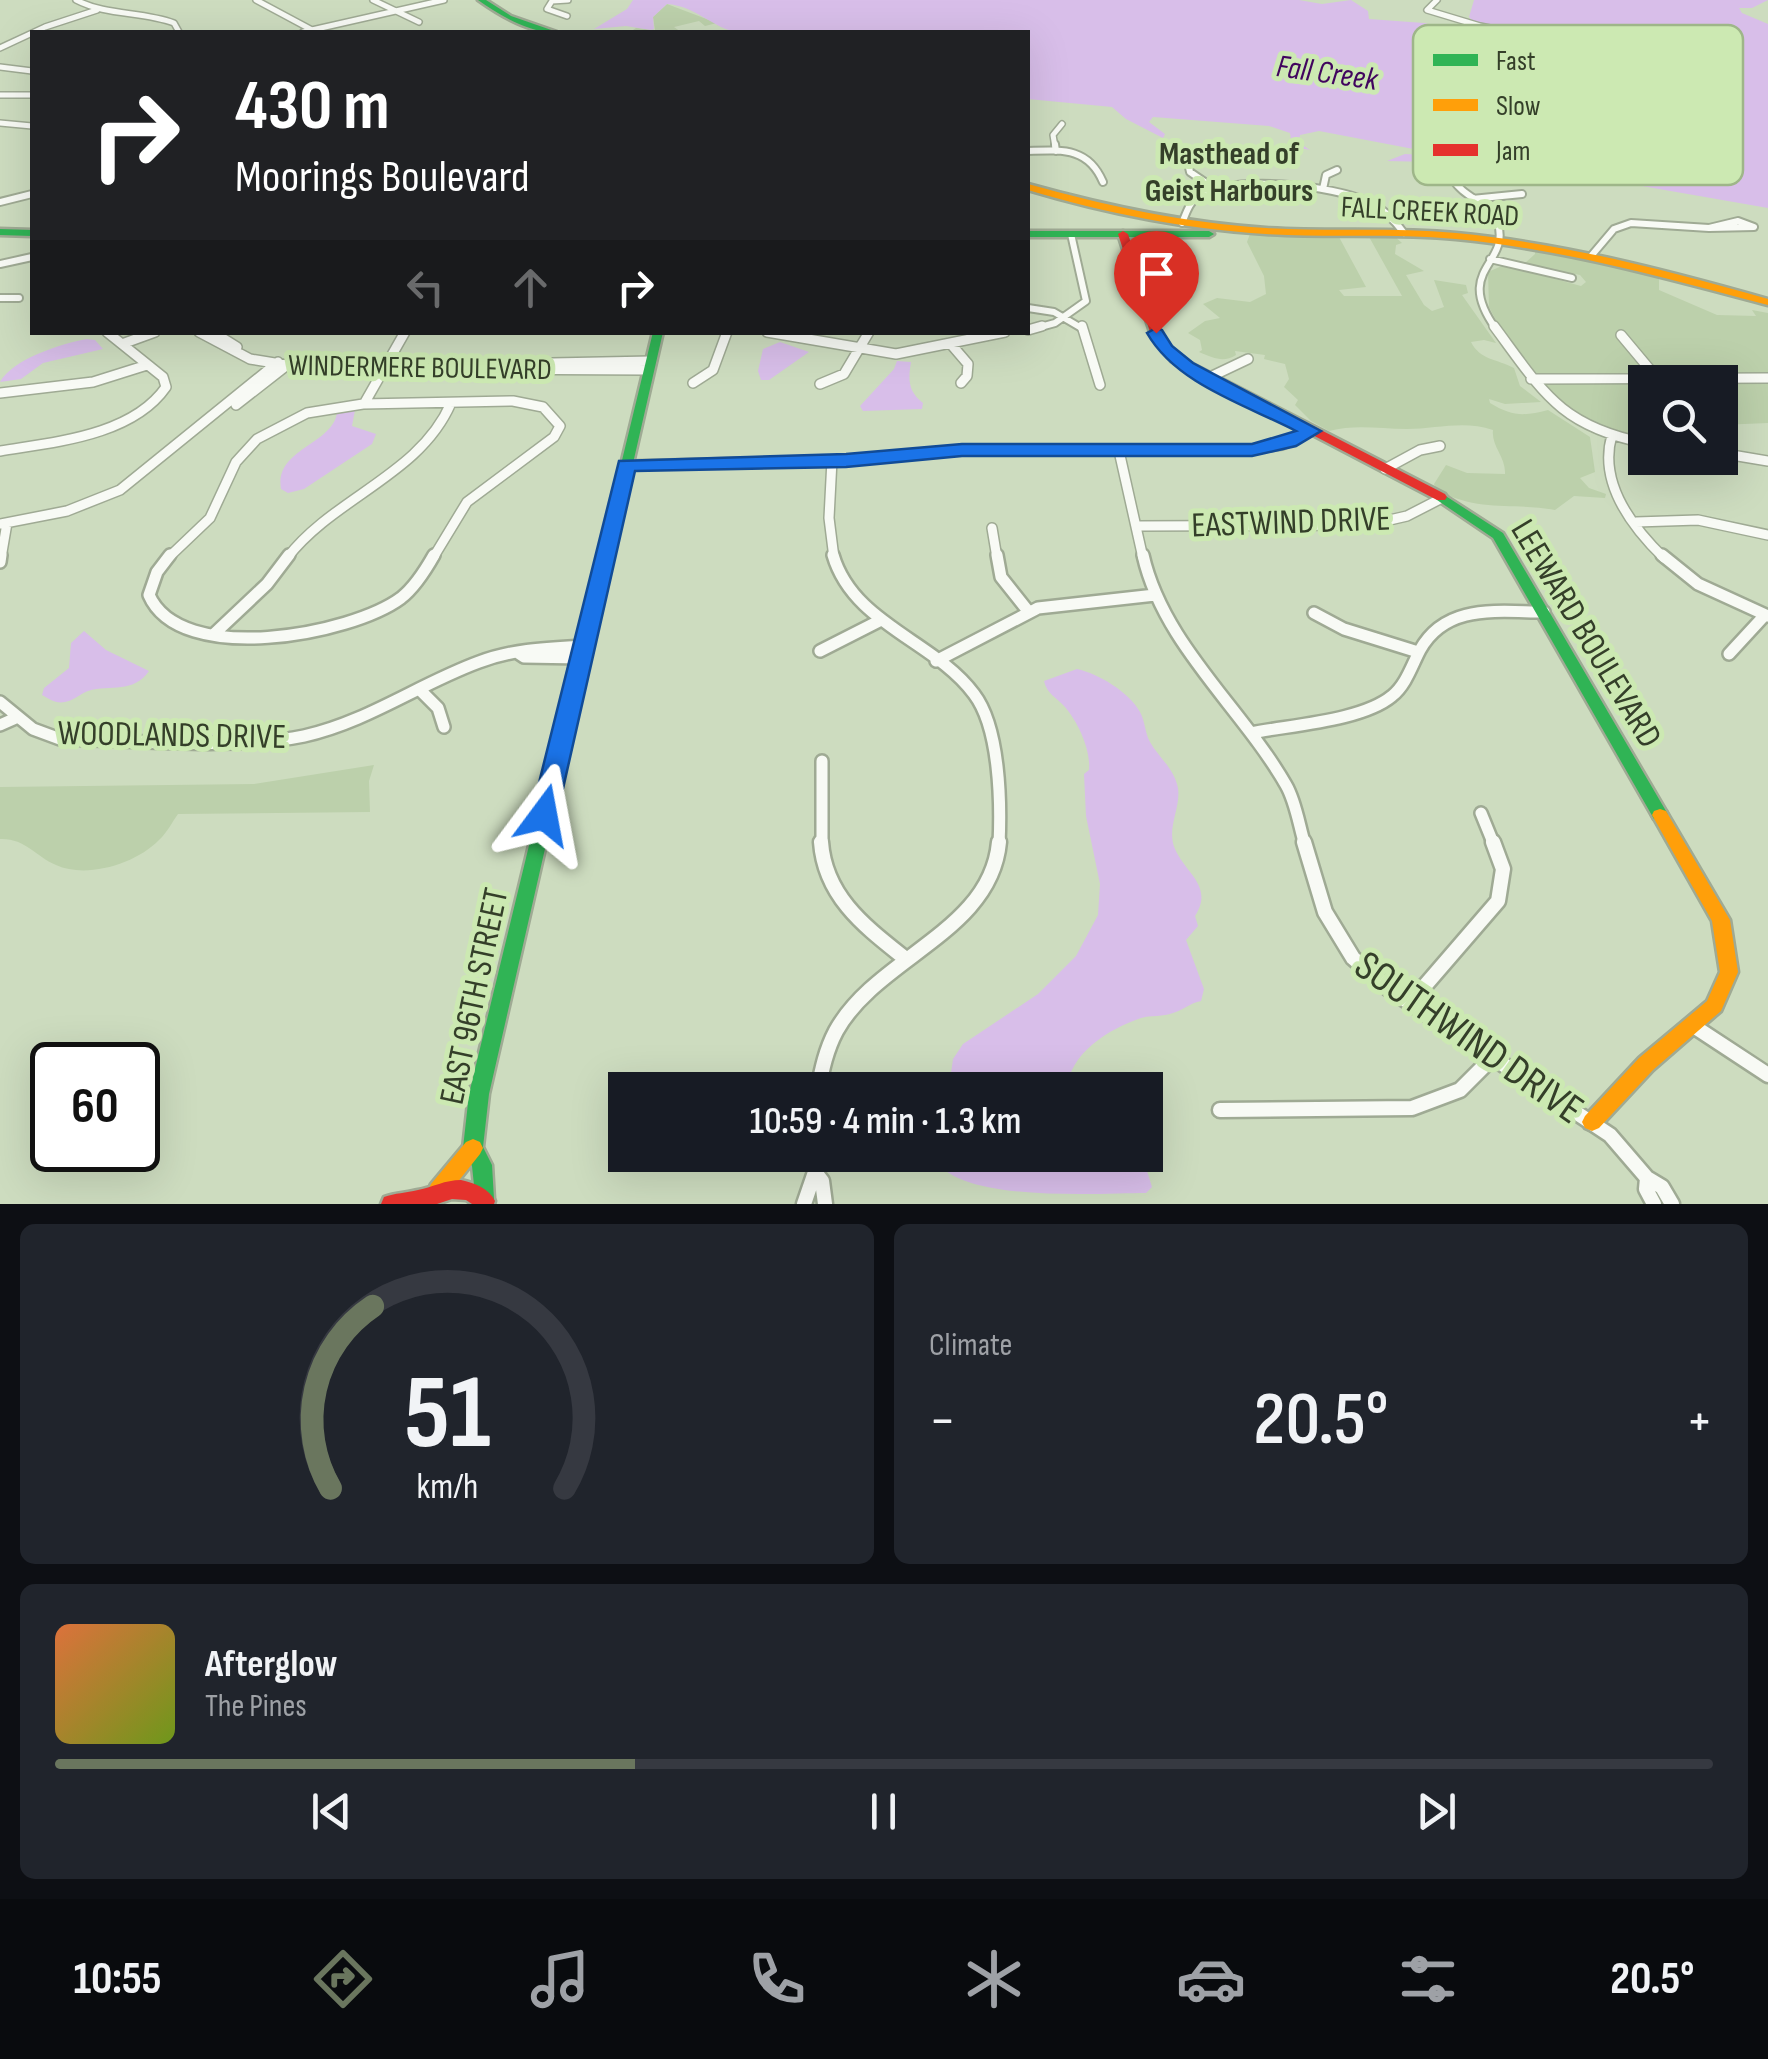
<!DOCTYPE html>
<html lang="en">
<head>
<meta charset="utf-8">
<style>
	:root { --surface:#171b24; --page:#20242c; --text:#f1f3f6; --muted:#9ea1a6; --line:#363941; --accent:#6a765e }
	body { margin:0; font-family:"Sofia Sans Condensed",sans-serif; background:var(--page); color:var(--text); height:100vh; display:flex; flex-direction:column; font-size:38px; white-space:nowrap }
	* { box-sizing:border-box; margin:0 }
	p { font-size:32px; color:var(--muted) }
	.icon { flex:none; width:55px; height:55px; fill:none; stroke:currentColor; stroke-width:2; stroke-linecap:round; stroke-linejoin:round }
	.map { position:relative; height:1204px; overflow:hidden }
	.panel { display:flex; flex-direction:column; gap:20px; padding:20px; background:#0d0f14; flex:1 }
	.panel>* { flex:none }
	.banner { position:absolute; left:30px; top:30px; width:1000px; height:305px; border-radius:0px; box-shadow:0 10px 40px #0002; background:#202124; color:#fff; overflow:hidden }
	.tools { position:absolute; left:1628px; top:365px; display:grid; gap:20px }
	.tools a { display:grid; place-items:center; width:110px; height:110px; border-radius:0px; background:var(--surface); box-shadow:0 10px 40px #0002; font-size:50px }
	.speed { position:absolute; left:30px; top:1042px; display:flex; gap:20px; font-size:50px; font-weight:700; text-align:center }
	.speed>* { display:grid; place-content:center; width:130px; height:130px; border-radius:50%; background:var(--surface); box-shadow:0 10px 40px #0002; line-height:1 }
	.speed .limit { border:5px solid #111; border-radius:15px; background:#fff; color:#111 }
	.pin { position:absolute; display:grid; place-items:center; width:85px; height:85px; color:#fff; margin:-102px -42px; border-radius:50% 50% 50% 0; rotate:-45deg; box-shadow:0 0 10px #0007 }
	.pin .icon { rotate:45deg }
	.me { position:absolute; width:110px; margin:-55px; rotate:13deg; stroke-linejoin:round; filter:drop-shadow(0 0 8px #0008) }
	.turn { display:flex; align-items:center; gap:35px; height:210px; padding:0 40px; font-size:45px }
	.turn .icon { width:130px; height:130px; stroke-width:2.5 }
	.turn b { display:block; font-size:70px; line-height:85px }
	.lanes { display:flex; align-items:center; height:95px; padding:0 40px; background:#0003; justify-content:center; gap:50px; direction:ltr }
	.lanes .off { opacity:.35 }
	.big { font-size:75px; font-weight:600; line-height:1.1 }
	.panel .card { flex:1; display:flex; flex-direction:column; justify-content:center; gap:15px; min-width:0; padding:0 35px; border-radius:15px; background:var(--page) }
	.panel .dial { align-items:center; gap:0 }
	.dial svg { height:260px; overflow:visible; fill:none; stroke:var(--line); stroke-width:7; stroke-linecap:round; text-anchor:middle }
	.dial text { fill:var(--text); stroke:none }
	.song { display:flex; align-items:center; gap:30px }
	.cover { width:120px; height:120px; border-radius:15px; background:linear-gradient(135deg,hsl(20 70% 55%),hsl(80 70% 35%)) }
	.played { height:10px; border-radius:5px; background:linear-gradient(90deg,var(--accent) 35%,var(--line) 35%) }
	.keys { display:flex; justify-content:space-around; direction:ltr }
	.heat { display:flex; justify-content:space-between; align-items:center; font-size:55px; direction:ltr }
	.panel .tiles { flex:1; display:grid; gap:20px; grid-template-columns:1fr 1fr }
	.card:last-child { grid-column:span 2 }
	.trip { position:absolute; left:608px; top:1072px; width:555px; height:100px; border-radius:0px; background:var(--surface); box-shadow:0 10px 40px #0002; font-weight:600; line-height:100px; text-align:center }
	.dock { display:flex; height:160px; justify-content:space-around; align-items:center; background:#090b0e; color:var(--muted) }
	.dock .icon { width:70px; height:70px }
	.dock .active { color:var(--accent) }
	.dock b { font-size:45px; color:var(--text) }
	.map>svg:first-child { display:block }
	.green { fill:#bcd0ab }
	.water { fill:#d8bee9 }
	.lines { fill:none; stroke-linecap:round; stroke-linejoin:round }
	.street-far4-casing { stroke:#9faa94; stroke-width:8 }
	.street-far3-casing { stroke:#9faa94; stroke-width:10 }
	.street-far2-casing { stroke:#9faa94; stroke-width:12 }
	.street-far1-casing { stroke:#9faa94; stroke-width:16 }
	.street-casing { stroke:#9faa94; stroke-width:19 }
	.fast-casing { stroke:#9faa94; stroke-width:5 }
	.slow-casing { stroke:#9faa94; stroke-width:5 }
	.jam-casing { stroke:#9faa94; stroke-width:5 }
	.street-far4 { stroke:#f8faf5; stroke-width:5 }
	.street-far3 { stroke:#f8faf5; stroke-width:6 }
	.street-far2 { stroke:#f8faf5; stroke-width:9 }
	.street-far1 { stroke:#f8faf5; stroke-width:11 }
	.street { stroke:#f8faf5; stroke-width:14 }
	.fast { fill:#30b455; fill-rule:evenodd }
	.slow { fill:#ff9f0a; fill-rule:evenodd }
	.jam { fill:#e5322d; fill-rule:evenodd }
	.route { fill:#1a73e8; stroke:#114b97; stroke-width:2.5 }
	.labels { text-anchor:middle; stroke-width:10; stroke-linejoin:round; paint-order:stroke }
	.far-street-label { font-size:30px; fill:#343f29; stroke:#cce9b2 }
	.far-water-label { font-size:32px; font-style:italic; fill:#41055e; stroke:#cce9b2 }
	.far-neighbourhood-label { font-size:32px; font-weight:bold; fill:#343f29; stroke:#cce9b2 }
	.street-label { font-size:35px; fill:#343f29; stroke:#cce9b2 }
	.near-street-label { font-size:42px; fill:#343f29; stroke:#cce9b2 }
	.key { fill:#cce9b2; stroke:#9eb689; stroke-width:2.5 }
	.key-label { font-size:28px; fill:#343f29 }
</style>
</head>
<body>
<div class="map">
<svg width="1768" height="1204" viewBox="0 0 1768 1204">
	<rect width="100%" height="100%" fill="#cddcbf"/>
	<path class="green" d="M 667,4 L 717,23 L 705,26 L 699,21 L 674,27 L 681,32 L 630,32 L 636,28 L 655,30 L 653,17 Z
		M 1250,234 L 1339,237 L 1366,287 L 1339,290 L 1344,296 L 1402,296 L 1368,235 L 1393,235 L 1402,243 L 1396,245 L 1395,254 L 1424,271 L 1406,275 L 1424,305 L 1432,311 L 1444,307 L 1434,280 L 1466,285 L 1468,293 L 1462,295 L 1496,343 L 1484,340 L 1471,342 C 1480,360 1497,359 1514,368 L 1520,386 L 1541,402 L 1505,404 L 1489,399 L 1490,403 C 1513,417 1524,416 1548,410 L 1590,437 L 1595,472 L 1580,478 L 1589,488 L 1606,494 L 1605,498 L 1574,496 L 1555,510 C 1510,502 1482,513 1436,490 L 1434,484 L 1446,465 L 1467,473 L 1505,474 C 1506,457 1491,446 1493,430 C 1464,420 1436,429 1407,429 C 1379,429 1356,424 1329,431 L 1311,421 L 1295,405 L 1298,400 L 1284,387 L 1289,379 L 1285,364 L 1264,359 L 1265,355 L 1235,351 L 1236,355 C 1223,363 1214,358 1199,352 L 1202,350 L 1200,340 L 1188,333 L 1205,321 L 1220,318 L 1203,304 L 1217,298 L 1250,302 L 1266,294 L 1264,276 L 1247,242 Z
		M 1535,248 L 1641,269 L 1659,279 L 1659,290 L 1717,315 L 1756,316 L 1752,310 L 1768,313 L 1768,423 L 1720,425 L 1720,382 L 1645,382 L 1645,415 L 1630,416 L 1645,432 L 1639,436 L 1586,422 L 1560,403 L 1498,324 L 1489,307 L 1488,272 L 1504,265 L 1581,286 L 1586,282 L 1580,275 L 1524,264 L 1535,254 Z
		M 374,765 L 369,781 L 370,812 L 178,814 C 172,822 167,833 159,840 C 136,864 86,879 56,865 C 35,856 25,838 0,839 L 0,787 L 254,784 Z"/>
	<path class="water" d="M 633,0 L 1299,0 L 1322,4 L 1351,0 L 1368,11 L 1369,19 L 1424,23 L 1477,36 L 1524,41 L 1548,60 L 1580,65 L 1606,64 L 1614,58 L 1600,56 L 1581,42 L 1475,23 L 1469,17 L 1474,0 L 1768,0 L 1752,8 L 1739,8 L 1742,13 L 1768,24 L 1768,208 L 1596,178 L 1580,178 L 1569,186 L 1553,178 L 1548,171 L 1539,174 L 1477,156 L 1432,162 L 1387,161 L 1405,154 L 1424,155 L 1424,151 L 1319,131 L 1300,135 L 1299,143 L 1310,150 L 1292,146 L 1290,133 L 1269,126 L 1153,117 L 1149,122 L 1165,134 L 1163,138 L 1126,119 L 1112,107 L 1028,99 L 1028,32 L 737,32 C 714,29 696,6 667,4 L 653,17 L 654,29 L 651,30 L 626,26 L 594,29 L 627,9 Z
		M 87,339 L 95,340 L 103,349 L 43,363 L 21,379 L 0,382 C 13,359 60,344 87,339 Z
		M 780,342 L 809,352 L 769,380 L 761,380 L 758,371 L 763,349 Z
		M 897,361 L 911,362 C 908,380 908,391 923,403 L 922,409 L 863,411 L 860,406 L 894,369 Z
		M 355,410 L 352,426 L 376,434 L 372,444 L 304,489 L 288,493 L 281,489 C 274,449 332,445 337,413 Z
		M 84,631 L 106,650 L 149,671 C 133,694 111,684 88,691 C 80,694 73,701 65,702 C 56,704 49,699 42,695 L 44,688 L 69,668 L 71,643 Z
		M 1077,669 C 1099,674 1129,692 1140,712 C 1145,721 1145,733 1150,742 C 1159,758 1174,768 1178,788 C 1181,809 1166,828 1175,849 C 1186,874 1214,886 1195,916 L 1198,926 L 1186,940 L 1204,989 L 1201,1001 C 1190,1003 1183,1010 1173,1013 C 1163,1017 1151,1015 1141,1018 C 1109,1029 1069,1053 1067,1090 L 961,1090 L 951,1073 L 953,1059 L 963,1044 L 1038,994 L 1076,956 L 1098,915 L 1100,884 L 1086,816 L 1084,774 L 1089,770 C 1091,750 1078,722 1065,707 C 1056,697 1047,694 1044,681 Z
		M 934,1155 L 1142,1155 L 1152,1187 L 1146,1193 C 1098,1193 950,1204 934,1155 Z"/>
	<g class="lines">
		<g class="street-far4-casing">
			<path id="street-far4" d="M 76,0 C 107,16 142,11 174,23 L 179,32
				M 256,0 L 312,30
				M 373,0 L 419,22
				M 1437,0 L 1427,10 L 1480,26 L 1580,46
				M 567,16 L 547,9 L 552,1 L 568,0
				M 303,32 L 444,0
				M 0,48 L 45,27 L 97,10
				M 0,67 L 32,71
				M 0,95 L 32,95
				M 0,123 L 32,126
				M 1055,147 L 1053,135 L 1062,124"/>
		</g>
		<g class="street-far3-casing">
			<path id="street-far3" d="M 1055,144 L 1056,151
				M 1028,151 C 1062,150 1088,147 1103,182
				M 1453,179 C 1463,198 1492,203 1498,224 C 1510,265 1453,269 1496,329
				M 1215,189 L 1190,172 L 1188,163 L 1203,156 L 1239,154
				M 1323,189 L 1326,175 L 1337,170
				M 1472,199 L 1522,194
				M 0,202 L 32,194
				M 1738,221 L 1754,227 L 1709,228 Z
				M 1182,223 C 1186,214 1189,202 1198,197 C 1233,174 1332,185 1369,202 C 1384,209 1394,220 1404,233
				M 1592,255 L 1614,229 L 1631,223 L 1709,228
				M 1490,259 L 1572,278
				M 0,264 L 32,257
				M 0,298 L 19,298
				M 1028,308 L 1054,312 L 1083,329
				M 1033,329 L 1055,323 L 1086,301 L 1071,234"/>
		</g>
		<g class="street-far2-casing">
			<path id="street-far2" d="M 1082,326 L 1100,385
				M 1494,326 C 1543,392 1560,426 1645,443
				M 1028,330 L 1042,326
				M 199,332 L 250,359 L 305,368 L 649,370
				M 213,332 L 237,347
				M 767,332 L 896,354 L 1005,332
				M 1621,335 L 1657,378
				M 950,343 L 968,364 L 967,376 L 961,383
				M 122,344 L 155,332
				M 552,363 L 651,361
				M 1208,378 L 1248,359
				M 1531,379 L 1768,378
				M 693,383 L 713,370 L 727,332
				M 820,384 L 844,374 L 869,332
				M 0,393 L 93,382 L 147,365
				M 364,404 L 405,332
				M 236,405 L 286,366
				M 1612,435 C 1598,482 1631,526 1664,558
				M 0,451 C 54,442 132,436 166,387 L 163,377 L 107,332
				M 1119,451 L 1143,558
				M 1720,453 L 1768,461
				M 832,460 L 829,518 L 834,558
				M 627,465 L 846,460 L 962,450 L 1245,450 L 1282,445 L 1311,431
				M 1385,469 L 1420,450 L 1440,446
				M 1636,522 L 1698,520 L 1768,535
				M 0,524 L 67,511 L 120,490 L 278,362
				M 1136,526 L 1368,525 L 1407,516 L 1442,498
				M 992,528 L 997,558
				M 1,558 L 7,523
				M 168,558 L 210,518 L 236,462 L 257,439 L 307,413 L 363,404 L 513,401 L 543,407 L 560,426 L 554,437 L 467,502 L 433,558
				M 287,558 C 334,497 420,475 451,403"/>
		</g>
		<g class="street-far1-casing">
			<path id="street-far1" d="M 170,555 L 157,572 L 149,595 C 180,667 351,635 401,598 C 415,587 425,571 434,555
				M 833,555 C 853,624 935,641 974,694 C 1000,728 1001,803 999,845
				M 997,555 L 1001,577 L 1028,611
				M 1143,555 C 1163,644 1242,708 1286,785 C 1296,802 1299,826 1305,845
				M 1662,555 L 1698,584 L 1768,616
				M 0,562 L 1,555
				M 1314,613 L 1344,629 L 1418,652
				M 213,635 L 267,584 L 289,555
				M 820,651 L 881,620
				M 518,653 L 524,657 L 581,658
				M 1729,654 L 1765,615
				M 936,661 L 1038,608 L 1155,595
				M 420,690 L 438,708 L 444,727
				M 0,702 L 33,729 L 60,739 C 132,740 236,750 304,736 C 367,722 419,684 479,662 C 513,649 548,648 584,646
				M 0,725 L 18,717
				M 1251,733 C 1290,725 1362,721 1392,696 C 1406,685 1412,665 1420,650 C 1446,603 1498,612 1544,612
				M 1481,813 L 1494,845
				M 822,845 L 822,761"/>
		</g>
		<g class="street-casing">
			<path id="street" d="M 821,842 C 825,898 867,928 907,960
				M 1304,842 L 1325,912 L 1353,958 L 1389,989 L 1610,1135 L 1647,1178 L 1662,1187 L 1672,1204
				M 1410,1003 L 1498,901 L 1503,869 L 1493,842
				M 1692,1025 L 1768,1075
				M 818,1090 C 822,1069 826,1050 836,1031 C 877,957 991,932 999,842
				M 1220,1110 L 1412,1108 L 1460,1090 L 1493,1057
				M 815,1172 L 822,1181 L 825,1204
				M 1647,1178 L 1646,1189 L 1654,1204
				M 804,1204 L 815,1172 L 816,1155"/>
		</g>
		<g class="fast-casing">
			<path id="fast" d="M 478,0 L 486,0 L 511,16 L 557,32 C 530,34 499,15 478,0 Z
				M 0,229 L 32,230 L 32,236 L 0,235 Z
				M 1028,231 L 1209,231 L 1214,234 L 1209,237 L 1028,237 Z
				M 653,332 L 663,332 L 489,1094 L 483,1147 L 492,1165 L 494,1199 L 492,1204 L 476,1204 L 472,1166 L 463,1148 L 469,1094 Z
				M 1441,493 L 1503,533 L 1666,811 L 1668,815 L 1666,819 L 1660,821 L 1654,819 L 1493,538 L 1437,500 L 1435,497 L 1437,494 Z"/>
		</g>
		<g class="slow-casing">
			<path id="slow" d="M 1028,184 C 1107,206 1185,223 1266,228 C 1330,232 1393,227 1456,233 C 1562,243 1666,270 1768,299 L 1768,305 C 1665,278 1563,249 1456,239 C 1393,233 1329,238 1266,234 C 1185,229 1105,213 1028,190 Z
				M 1660,809 L 1666,811 L 1730,920 L 1738,972 L 1721,1011 L 1653,1070 L 1599,1128 L 1592,1131 L 1585,1128 L 1582,1122 L 1585,1116 L 1639,1058 L 1707,1001 L 1720,972 L 1712,921 L 1652,815 L 1654,811 Z
				M 473,1139 L 480,1142 L 483,1148 L 480,1154 L 445,1198 L 438,1201 L 431,1198 L 428,1191 L 431,1184 L 466,1142 Z"/>
		</g>
		<g class="jam-casing">
			<path id="jam" d="M 1123,231 L 1128,234 L 1161,334 L 1179,357 L 1445,494 L 1447,497 L 1445,500 L 1437,500 L 1171,361 L 1151,335 L 1118,234 Z
				M 461,1180 C 474,1183 489,1188 495,1201 L 494,1204 L 472,1204 L 466,1200 L 452,1199 L 437,1204 L 381,1204 L 384,1197 C 395,1193 406,1193 418,1190 C 433,1187 445,1180 461,1180 Z"/>
		</g>
		<use href="#street-far4" class="street-far4"/>
		<use href="#street-far3" class="street-far3"/>
		<use href="#street-far2" class="street-far2"/>
		<use href="#street-far1" class="street-far1"/>
		<use href="#street" class="street"/>
		<use href="#fast" class="fast"/>
		<use href="#slow" class="slow"/>
		<use href="#jam" class="jam"/>
	</g>
	<path class="route" d="M 1156,328 L 1162,330 L 1172,346 L 1193,363 L 1321,431 L 1296,446 L 1252,456 L 962,456 L 846,467 L 635,471 L 557,815 L 554,822 L 534,822 L 531,815 L 619,461 L 846,454 L 962,444 L 1252,444 L 1296,431 C 1246,405 1176,384 1147,333 Z"/>
	<g class="labels">
		<g class="far-street-label">
			<text transform="translate(1430 211) rotate(3)" y="10">FALL CREEK ROAD</text>
			<text transform="translate(420 367) rotate(1)" y="10">WINDERMERE BOULEVARD</text>
		</g>
		<g class="far-water-label">
			<text transform="translate(1327 72) rotate(8)" y="11">Fall Creek</text>
		</g>
		<g class="far-neighbourhood-label">
			<text x="1229" y="164">Masthead of<tspan x="1229" dy="37">Geist Harbours</tspan></text>
		</g>
		<g class="street-label">
			<text transform="translate(1291 521) rotate(-2)" y="12">EASTWIND DRIVE</text>
			<text transform="translate(1587 633) rotate(59)" y="12">LEEWARD BOULEVARD</text>
			<text transform="translate(172 734) rotate(1)" y="12">WOODLANDS DRIVE</text>
			<text transform="translate(473 996) rotate(-78)" y="12">EAST 96TH STREET</text>
		</g>
		<g class="near-street-label">
			<text transform="translate(1470 1036) rotate(35)" y="15">SOUTHWIND DRIVE</text>
		</g>
	</g>
	<rect x="1413" y="25" width="330" height="160" rx="15" class="key"/>
	<rect x="1433" y="54" width="45" height="12" fill="#30b455"/>
	<rect x="1433" y="99" width="45" height="12" fill="#ff9f0a"/>
	<rect x="1433" y="144" width="45" height="12" fill="#e5322d"/>
	<g class="key-label">
		<text x="1496" y="70">Fast</text>
		<text x="1496" y="115">Slow</text>
		<text x="1496" y="160">Jam</text>
	</g>
</svg>
<div class="tools">
<a><svg class="icon" aria-label="search" viewBox="0 0 24 24"><circle cx="10" cy="10" r="6"/><path d="M15 15l6 6"/></svg></a>
</div>
<div class="speed"><div class="limit">60</div></div>
<div class="pin" style="left:1156px;top:333px;background:#d93025"><svg class="icon" aria-label="arrive" viewBox="0 0 24 24"><path d="M6 21V4h12l-3 4 3 4H6"/></svg></div>
<svg class="me" style="left:544px;top:815px" viewBox="-20 -20 40 40"><path d="M0-17L14 15 0 8-14 15z" fill="#1a73e8" stroke="#fff" stroke-width="4"/></svg>
<div class="trip">10:59 · 4 min · 1.3 km</div>
<div class="banner">
<div class="turn"><svg class="icon" aria-label="right" viewBox="0 0 24 24"><path d="M7 20v-9h11M14 6l5 5-5 5"/></svg><div><b>430 m</b>Moorings Boulevard</div></div>
<div class="lanes"><svg class="icon off" aria-label="left" viewBox="0 0 24 24"><path d="M17 20v-9H6M10 6l-5 5 5 5"/></svg><svg class="icon off" aria-label="ahead" viewBox="0 0 24 24"><path d="M12 20V5M6 11l6-6 6 6"/></svg><svg class="icon" aria-label="right" viewBox="0 0 24 24"><path d="M7 20v-9h11M14 6l5 5-5 5"/></svg></div>
</div>
</div>
<section class="panel">
<div class="tiles">
<div class="card dial"><svg viewBox="0 0 100 80">
<path d="M14 69A42 42 0 1 1 86 69"/>
<path d="M14 69A42 42 0 0 1 27 13" stroke="#6a765e"/>
<text x="50" y="56" font-size="32" font-weight="700">51</text>
<text x="50" y="72" font-size="11">km/h</text>
</svg></div>
<div class="card"><p>Climate</p>
<div class="heat"><a>−</a><b class="big">20.5°</b><a>+</a></div>
</div>
<div class="card">
<div class="song"><i class="cover"></i><div><b>Afterglow</b><p>The Pines</p></div></div>
<div class="played"></div>
<div class="keys"><svg class="icon" aria-label="previous" viewBox="0 0 24 24"><path d="M18 5L8 12l10 7zM5 5v14"/></svg><svg class="icon" aria-label="pause" viewBox="0 0 24 24"><path d="M8 5v14M16 5v14"/></svg><svg class="icon" aria-label="next" viewBox="0 0 24 24"><path d="M6 5l10 7-10 7zM19 5v14"/></svg></div>
</div>
</div>
</section>
<nav class="dock">
<b>10:55</b>
<svg class="icon active" aria-label="directions" viewBox="0 0 24 24"><path d="M12 3l9 9-9 9-9-9zM9 14v-3h6M13 9l2 2-2 2"/></svg>
<svg class="icon" aria-label="music" viewBox="0 0 24 24"><path d="M9 18V5l10-2v13"/><circle cx="6" cy="18" r="3"/><circle cx="16" cy="16" r="3"/></svg>
<svg class="icon" aria-label="phone" viewBox="0 0 24 24"><path d="M5 4h4l2 5-3 2q2 4 5 5l2-3 5 2v4C11 20 4 13 5 4z"/></svg>
<svg class="icon" aria-label="climate" viewBox="0 0 24 24"><path d="M12 3v18M4 7l16 10M4 17L20 7"/></svg>
<svg class="icon" aria-label="car" viewBox="0 0 24 24"><path d="M5 17H2v-5l4-1 3-4h7l3 4 3 1v5h-3M9 17h6M6 11h13"/><circle cx="7" cy="17" r="2"/><circle cx="17" cy="17" r="2"/></svg>
<svg class="icon" aria-label="filters" viewBox="0 0 24 24"><path d="M4 7h16M4 17h16"/><circle cx="9" cy="7" r="2"/><circle cx="15" cy="17" r="2"/></svg>
<b>20.5°</b>
</nav>
</body>
</html>
